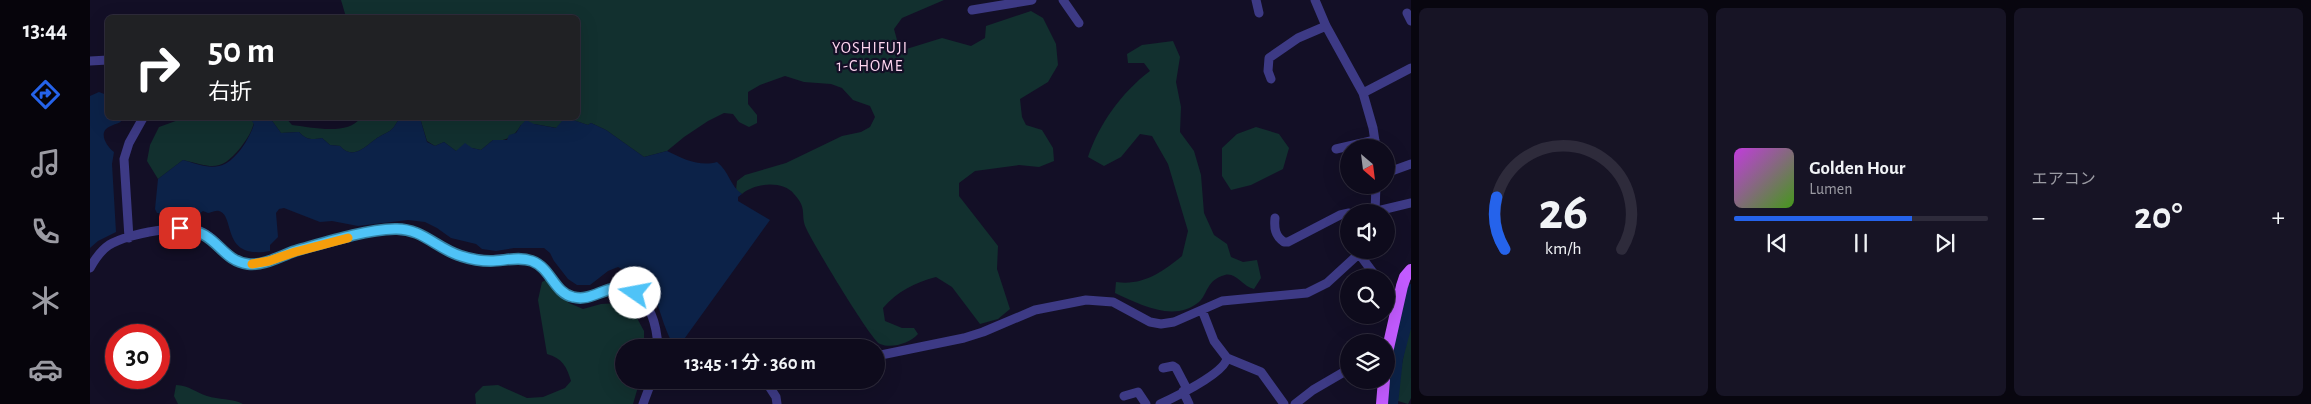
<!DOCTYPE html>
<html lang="ja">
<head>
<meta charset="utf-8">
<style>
	:root { --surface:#0e0b1c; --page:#171425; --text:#f1f3f6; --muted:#9b9ba3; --line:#2e2b3b; --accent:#2563eb }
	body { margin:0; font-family:"Alegreya Sans","Noto Sans JP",sans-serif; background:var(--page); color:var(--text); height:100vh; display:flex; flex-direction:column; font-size:19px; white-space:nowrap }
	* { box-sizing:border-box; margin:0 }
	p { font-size:16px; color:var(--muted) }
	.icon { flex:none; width:28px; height:28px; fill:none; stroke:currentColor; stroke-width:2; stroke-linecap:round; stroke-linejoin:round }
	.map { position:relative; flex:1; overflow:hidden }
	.sheet { display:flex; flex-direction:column; gap:8px; padding:8px; background:#08060f; width:900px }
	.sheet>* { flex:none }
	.top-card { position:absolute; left:15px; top:15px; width:475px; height:105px; border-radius:8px; box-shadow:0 5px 20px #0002,0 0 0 1px var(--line); background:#202124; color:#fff; overflow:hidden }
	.needle { width:32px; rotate:152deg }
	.tools { position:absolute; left:1250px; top:139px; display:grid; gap:10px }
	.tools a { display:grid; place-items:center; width:55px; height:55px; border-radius:50%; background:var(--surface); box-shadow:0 5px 20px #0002,0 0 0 1px var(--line); font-size:25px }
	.speed { position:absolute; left:15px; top:324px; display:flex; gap:10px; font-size:25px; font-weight:700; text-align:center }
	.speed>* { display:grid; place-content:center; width:65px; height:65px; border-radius:50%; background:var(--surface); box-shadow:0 5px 20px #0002,0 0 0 1px var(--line); line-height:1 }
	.speed .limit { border:8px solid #d22; background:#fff; color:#111 }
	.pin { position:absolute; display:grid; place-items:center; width:42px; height:42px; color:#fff; margin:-21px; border-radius:10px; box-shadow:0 2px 8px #0006 }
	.me { position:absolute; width:55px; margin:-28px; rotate:282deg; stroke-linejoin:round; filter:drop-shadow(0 0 4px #0008) }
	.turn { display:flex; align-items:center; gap:18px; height:105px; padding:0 20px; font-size:22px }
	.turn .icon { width:65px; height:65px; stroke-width:2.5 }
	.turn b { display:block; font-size:35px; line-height:42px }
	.big { font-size:38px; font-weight:600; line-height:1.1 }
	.sheet .widget { flex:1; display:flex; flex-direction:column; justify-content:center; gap:8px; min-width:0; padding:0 18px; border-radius:8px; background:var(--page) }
	.sheet .dial { align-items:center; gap:0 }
	.dial svg { height:130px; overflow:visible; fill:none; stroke:var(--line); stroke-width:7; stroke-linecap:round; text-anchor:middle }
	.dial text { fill:var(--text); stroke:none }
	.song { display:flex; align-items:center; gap:15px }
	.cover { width:60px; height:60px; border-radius:8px; background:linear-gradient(135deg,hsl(290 70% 55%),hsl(100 70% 35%)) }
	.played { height:5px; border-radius:2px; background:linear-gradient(90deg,var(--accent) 70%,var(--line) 70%) }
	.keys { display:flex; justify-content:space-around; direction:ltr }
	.heat { display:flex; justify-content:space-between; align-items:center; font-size:28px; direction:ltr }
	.sheet .tiles { flex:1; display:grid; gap:8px; grid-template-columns:repeat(3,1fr) }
	.trip { position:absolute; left:525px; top:339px; width:270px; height:50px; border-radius:25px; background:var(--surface); box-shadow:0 5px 20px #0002,0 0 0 1px var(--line); font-weight:600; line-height:50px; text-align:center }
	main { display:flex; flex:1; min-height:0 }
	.menu { display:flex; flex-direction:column; width:90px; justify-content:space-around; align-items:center; background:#06040b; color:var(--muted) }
	.menu .icon { width:35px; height:35px }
	.menu .selected { color:var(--accent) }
	.menu b { font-size:22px; color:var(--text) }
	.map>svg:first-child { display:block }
	.green { fill:#12302f }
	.water { fill:#0c2248 }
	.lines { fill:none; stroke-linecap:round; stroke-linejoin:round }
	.river { stroke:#0c2248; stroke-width:18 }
	.street { stroke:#3d3a85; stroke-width:9 }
	.primary { stroke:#c25bff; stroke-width:12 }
	.route-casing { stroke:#337fa1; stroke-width:12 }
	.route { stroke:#4fc3f7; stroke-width:9 }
	.slow { stroke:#f59e0b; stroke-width:9 }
	.labels { text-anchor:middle; stroke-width:4.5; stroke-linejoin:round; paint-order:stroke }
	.neighbourhood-label { font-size:16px; letter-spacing:1px; fill:#ffd6f0; stroke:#130f26 }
</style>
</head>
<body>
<main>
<nav class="menu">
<b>13:44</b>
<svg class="icon selected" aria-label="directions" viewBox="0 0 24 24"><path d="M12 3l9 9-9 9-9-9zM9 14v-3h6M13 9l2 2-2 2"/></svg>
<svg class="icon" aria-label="music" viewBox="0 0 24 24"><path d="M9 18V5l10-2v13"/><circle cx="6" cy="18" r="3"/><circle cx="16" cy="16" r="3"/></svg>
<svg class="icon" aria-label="phone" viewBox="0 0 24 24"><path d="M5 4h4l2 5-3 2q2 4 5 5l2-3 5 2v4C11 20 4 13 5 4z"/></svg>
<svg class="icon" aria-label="climate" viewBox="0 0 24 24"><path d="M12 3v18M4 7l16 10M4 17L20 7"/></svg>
<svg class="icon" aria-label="car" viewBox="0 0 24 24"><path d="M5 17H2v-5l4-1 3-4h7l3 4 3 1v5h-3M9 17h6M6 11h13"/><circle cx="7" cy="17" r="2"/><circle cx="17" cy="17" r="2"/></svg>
</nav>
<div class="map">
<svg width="1321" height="404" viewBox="0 0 1321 404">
	<rect width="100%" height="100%" fill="#130f26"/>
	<path class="green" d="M 251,0 L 854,0 L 812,18 L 804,29 L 810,51 L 852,38 L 881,46 L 895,38 L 896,26 L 941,11 L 953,18 L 966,44 L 968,65 L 958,82 L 930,99 L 932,117 L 936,125 L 952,130 L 963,148 L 964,161 L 949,167 L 929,165 L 885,171 L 869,183 L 869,196 L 908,246 L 907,269 L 920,309 L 908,319 L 890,324 L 862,287 L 846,277 C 824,283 808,291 793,308 L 795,321 L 812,328 L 824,328 L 828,334 C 820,343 802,349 790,344 C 781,340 722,242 716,228 C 710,214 718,209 704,194 C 693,180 664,183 652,194 L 646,190 L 647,181 L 655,175 L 696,163 L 752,136 L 771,132 L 780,127 L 785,117 L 780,106 L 763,100 L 752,88 L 741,84 L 714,82 L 695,76 L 670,85 L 658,92 L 658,104 L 667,115 L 667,123 L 659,127 L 649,122 L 643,114 L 634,113 L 618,121 L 594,137 L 577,151 L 554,157 L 516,130 L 501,123 L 498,125 L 483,120 L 467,128 L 444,124 L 431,125 C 424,137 416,142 403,140 L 391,150 L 382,148 L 366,151 L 354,142 L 345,146 L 337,141 L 330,118 L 488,118 L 488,18 L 256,17 Z
		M 1083,41 L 1090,57 L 1086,82 L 1091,107 L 1090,132 L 1104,151 L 1111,175 L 1114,213 L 1124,235 L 1137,244 L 1141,257 L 1153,262 L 1167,260 L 1171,278 L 1164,289 C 1153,287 1146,272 1135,275 C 1116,280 1118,294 1109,302 C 1084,323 1049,304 1025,293 L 1026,282 C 1053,286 1072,272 1092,256 L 1098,231 L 1078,164 L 1062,136 L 1050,134 L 1031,157 L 1014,166 L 998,157 C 1009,124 1032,92 1060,71 L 1054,63 L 1038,63 L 1037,54 L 1052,45 Z
		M 94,118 L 160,118 L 164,123 C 161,133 157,139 151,147 C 130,173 123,167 93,160 L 68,179 L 57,161 L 60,145 L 69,127 Z
		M 180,118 L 196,118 L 202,125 C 220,127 259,136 270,118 L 311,118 C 307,121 306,124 304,127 C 299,133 293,134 287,138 C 276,146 263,161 250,146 L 240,145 L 232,138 C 222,140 216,140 209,132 L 191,133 Z
		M 1166,127 L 1189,134 L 1199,148 L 1193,169 L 1161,185 L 1141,190 L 1132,176 L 1132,148 L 1147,134 Z
		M 456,280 L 479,303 L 493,309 L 511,304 L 529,303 L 541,307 L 554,331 L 554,347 L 534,348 L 534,380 L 550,380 L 543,404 L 386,404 L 385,394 L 393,386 L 408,385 L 437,398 L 453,397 L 475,388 L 481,381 C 477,367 472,358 457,354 L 448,300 L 452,282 Z
		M 1321,327 L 1321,398 L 1318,404 L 1308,401 L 1306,396 L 1318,332 Z
		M 86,385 C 100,386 105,392 117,396 C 129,400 141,398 153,404 L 88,404 L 84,396 Z"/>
	<path class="water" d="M 9,92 L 17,95 L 18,118 L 35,118 C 29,124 27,123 21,126 C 7,131 16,146 24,152 L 22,164 L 26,232 L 8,241 L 0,248 L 0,96 Z
		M 160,118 L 180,118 L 191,133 L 209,132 C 216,140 222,140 232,138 L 240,145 L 250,146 C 263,161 276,146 287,138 C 293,134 299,133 304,127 C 306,124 307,121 311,118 L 330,118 L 337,142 L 345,146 L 354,142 L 366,151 L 375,143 L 382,148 L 391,150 L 403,140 L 417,140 L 419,135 L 426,133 L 431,125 L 436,120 L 444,124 L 466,128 L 472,121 L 483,120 L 498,125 L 501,123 L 516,130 L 554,157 L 577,151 C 593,159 610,167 627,162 C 639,171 640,186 652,194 L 648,197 L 648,201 L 680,220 L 592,342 L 584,345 C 570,324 569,292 550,275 C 545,271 534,271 528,267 L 518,271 L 500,285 L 487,285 L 478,279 L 464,261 L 460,253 L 454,248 L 424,248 L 406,251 L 392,249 L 386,244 L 361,238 L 347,228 L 335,222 L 318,220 L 268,226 L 242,221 L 230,222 L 194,208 L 189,209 L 186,213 L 188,237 L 180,245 L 180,251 C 130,260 146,216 129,211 C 126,210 121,213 118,213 L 113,211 L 106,216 L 67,213 L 65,209 L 68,179 L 93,160 C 104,163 118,169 129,166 C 145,163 160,138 164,124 Z"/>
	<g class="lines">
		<path class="river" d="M 1299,404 L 1304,358 L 1321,293"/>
		<path class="street" d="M 973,0 L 989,23
			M 1166,0 L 1169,13
			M 1225,0 L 1236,26 L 1273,93 L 1283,128 L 1286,148
			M 882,10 L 942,0
			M 1317,13 L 1321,21
			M 0,61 L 18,60
			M 1181,79 L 1178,71 L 1179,58 L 1208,38 L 1236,26
			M 1273,93 L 1321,68
			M 1246,149 L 1285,140
			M 1296,173 L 1321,164
			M 1283,212 L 1321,203
			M 1285,212 L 1286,185
			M 1185,218 C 1184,228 1185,236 1194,242 L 1198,242 L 1250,215 L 1259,213
			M 39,238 L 34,159 L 39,143 L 53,118
			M 1270,255 L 1287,278
			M 0,268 C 5,259 10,251 19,245 C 38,234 95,222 114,233 C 131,242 138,262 160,264 C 175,265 190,257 204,252 C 229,243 281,228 307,229 C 335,229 353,252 379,258 C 399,263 427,254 443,261 C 461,269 462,287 477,295 C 500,308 522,276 545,294 C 562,305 567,328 568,348
			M 1296,288 L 1309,302
			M 786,356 L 874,338 L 893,332 L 945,310 L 996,300 L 1023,302 L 1060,322 L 1071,324 L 1084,322 L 1132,301 L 1217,293 L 1237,283 L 1273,250
			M 1137,358 L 1171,372 L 1194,404
			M 1073,368 L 1083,366 L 1086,368 L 1097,389
			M 675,380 L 686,397 L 687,404
			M 1093,391 L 1099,404
			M 1034,396 L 1048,392 L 1056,404
			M 553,404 L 562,380
			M 1070,404 C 1085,397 1135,373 1137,358 L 1124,341 L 1112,310
			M 1205,404 L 1223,390 L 1259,369"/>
		<path class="primary" d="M 1296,357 L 1312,286 L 1315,277 L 1321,270
			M 1292,404 L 1294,380"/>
	</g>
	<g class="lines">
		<g class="route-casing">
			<path id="route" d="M 90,228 C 129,231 129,260 158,264 C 174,266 190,256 205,251 C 237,242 273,230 305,229 C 332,228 347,249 371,256 C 380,259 391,261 401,261 C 414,261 429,256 442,261 C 461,268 464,293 483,297 C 506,303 519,278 545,293"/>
		</g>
		<use href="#route" class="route"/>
		<path class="slow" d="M 162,264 L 179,261 L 205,252 L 258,238"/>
	</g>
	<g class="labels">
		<g class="neighbourhood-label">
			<text x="780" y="53">YOSHIFUJI<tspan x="780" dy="18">1-CHOME</tspan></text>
		</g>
	</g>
</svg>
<div class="tools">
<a><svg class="needle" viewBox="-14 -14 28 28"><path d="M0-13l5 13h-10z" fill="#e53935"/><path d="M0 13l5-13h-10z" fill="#9b9ba3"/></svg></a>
<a><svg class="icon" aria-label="sound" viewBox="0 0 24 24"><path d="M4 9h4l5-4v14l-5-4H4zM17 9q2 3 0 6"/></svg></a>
<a><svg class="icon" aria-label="search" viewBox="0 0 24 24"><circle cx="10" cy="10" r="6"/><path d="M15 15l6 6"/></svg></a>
<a><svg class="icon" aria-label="layers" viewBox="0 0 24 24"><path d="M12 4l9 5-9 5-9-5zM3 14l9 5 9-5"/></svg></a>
</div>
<div class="speed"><div class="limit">30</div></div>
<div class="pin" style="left:90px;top:228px;background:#d93025"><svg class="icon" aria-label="arrive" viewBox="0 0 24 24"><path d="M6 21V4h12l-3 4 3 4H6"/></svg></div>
<svg class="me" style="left:545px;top:293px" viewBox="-20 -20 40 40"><circle r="19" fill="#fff"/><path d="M0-13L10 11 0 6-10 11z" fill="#4fc3f7"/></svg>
<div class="trip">13:45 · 1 分 · 360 m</div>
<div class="top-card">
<div class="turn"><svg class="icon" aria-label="right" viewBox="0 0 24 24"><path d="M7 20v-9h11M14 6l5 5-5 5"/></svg><div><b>50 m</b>右折</div></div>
</div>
</div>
<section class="sheet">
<div class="tiles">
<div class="widget dial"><svg viewBox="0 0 100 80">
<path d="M14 69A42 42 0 1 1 86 69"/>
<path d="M14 69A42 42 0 0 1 9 37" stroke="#2563eb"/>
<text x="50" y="56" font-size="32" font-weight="700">26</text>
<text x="50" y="72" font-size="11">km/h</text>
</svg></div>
<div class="widget">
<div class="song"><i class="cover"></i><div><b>Golden Hour</b><p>Lumen</p></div></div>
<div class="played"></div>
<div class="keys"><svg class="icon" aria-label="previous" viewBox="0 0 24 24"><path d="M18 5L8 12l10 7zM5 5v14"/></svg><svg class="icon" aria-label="pause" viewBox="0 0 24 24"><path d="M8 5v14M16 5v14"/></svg><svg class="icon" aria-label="next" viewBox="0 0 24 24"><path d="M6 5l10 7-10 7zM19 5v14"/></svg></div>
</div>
<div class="widget"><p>エアコン</p>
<div class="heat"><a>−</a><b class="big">20°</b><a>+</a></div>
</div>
</div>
</section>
</main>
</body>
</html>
